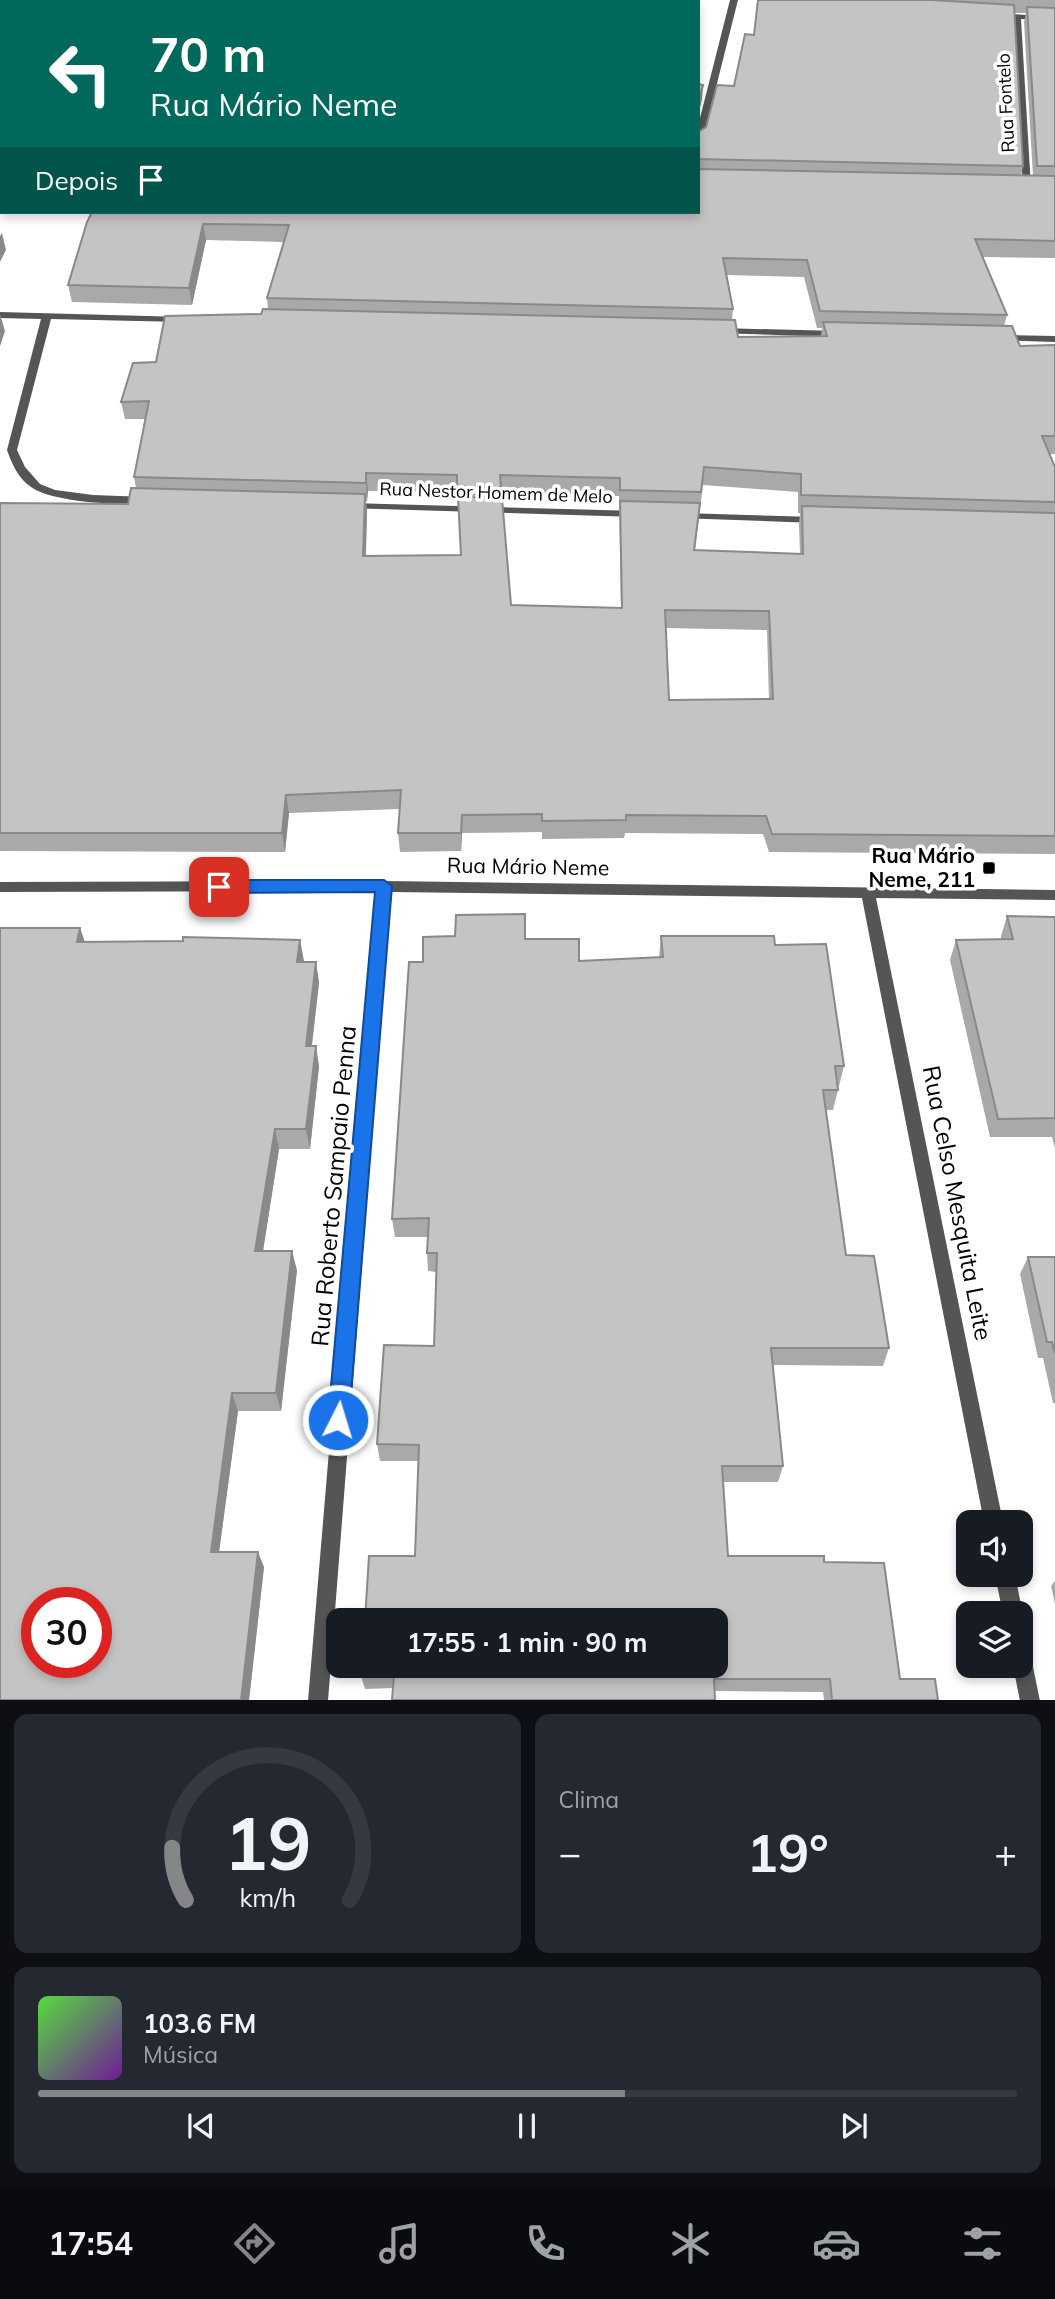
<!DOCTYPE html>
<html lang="pt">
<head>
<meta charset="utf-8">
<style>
	:root { --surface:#171b24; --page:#242831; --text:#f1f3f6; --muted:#9ea1a6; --line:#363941; --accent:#858687 }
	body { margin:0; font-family:Mulish,sans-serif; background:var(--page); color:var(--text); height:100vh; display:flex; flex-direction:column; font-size:26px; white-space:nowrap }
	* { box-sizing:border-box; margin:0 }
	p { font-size:23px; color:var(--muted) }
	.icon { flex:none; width:38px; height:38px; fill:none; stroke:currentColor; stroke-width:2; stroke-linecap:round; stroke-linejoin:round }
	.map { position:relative; height:1700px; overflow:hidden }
	.side { display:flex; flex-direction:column; gap:14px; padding:14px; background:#0d0f14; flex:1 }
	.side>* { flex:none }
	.guide { position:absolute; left:0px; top:0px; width:700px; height:214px; box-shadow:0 4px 10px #0003; background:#00695c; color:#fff; overflow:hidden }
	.fabs { position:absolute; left:956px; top:1510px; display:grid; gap:14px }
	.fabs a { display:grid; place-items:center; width:77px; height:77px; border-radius:14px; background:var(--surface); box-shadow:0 4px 10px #0003; font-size:35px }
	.speed { position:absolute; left:21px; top:1587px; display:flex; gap:14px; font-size:35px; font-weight:700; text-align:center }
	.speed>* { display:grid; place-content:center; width:91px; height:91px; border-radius:50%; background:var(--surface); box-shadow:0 4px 10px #0003; line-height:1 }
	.speed .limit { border:10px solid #d22; background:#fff; color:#111 }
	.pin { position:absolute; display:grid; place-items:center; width:60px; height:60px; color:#fff; margin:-30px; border-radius:14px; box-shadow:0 4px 10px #0006 }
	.me { position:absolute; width:77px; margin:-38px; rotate:5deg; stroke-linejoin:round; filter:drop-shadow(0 0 5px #0008) }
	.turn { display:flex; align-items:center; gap:24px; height:147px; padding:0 35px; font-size:32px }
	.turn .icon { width:91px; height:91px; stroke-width:2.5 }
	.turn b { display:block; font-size:49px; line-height:60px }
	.then { display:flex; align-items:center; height:66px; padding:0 35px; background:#0003; gap:14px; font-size:26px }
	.big { font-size:52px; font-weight:700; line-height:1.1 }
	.side .widget { flex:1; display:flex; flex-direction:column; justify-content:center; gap:10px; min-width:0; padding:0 24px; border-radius:14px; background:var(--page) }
	.side .dial { align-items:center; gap:0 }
	.dial svg { height:182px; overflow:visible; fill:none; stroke:var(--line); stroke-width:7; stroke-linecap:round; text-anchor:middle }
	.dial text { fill:var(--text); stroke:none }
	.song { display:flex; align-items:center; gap:21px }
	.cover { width:84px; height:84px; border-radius:10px; background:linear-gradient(135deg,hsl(110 70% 55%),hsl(280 70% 35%)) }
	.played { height:7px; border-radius:4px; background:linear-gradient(90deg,var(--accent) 60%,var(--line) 60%) }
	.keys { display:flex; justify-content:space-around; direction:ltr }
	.heat { display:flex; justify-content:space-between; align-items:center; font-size:38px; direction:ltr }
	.side .tiles { flex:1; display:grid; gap:14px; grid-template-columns:1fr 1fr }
	.widget:last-child { grid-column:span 2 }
	.trip { position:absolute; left:326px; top:1608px; width:402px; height:70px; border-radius:14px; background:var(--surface); box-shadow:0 4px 10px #0003; font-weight:700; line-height:70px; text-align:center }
	.dock { display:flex; height:112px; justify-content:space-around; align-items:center; background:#090b0e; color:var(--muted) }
	.dock .icon { width:49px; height:49px }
	.dock .active { color:var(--accent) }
	.dock b { font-size:32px; color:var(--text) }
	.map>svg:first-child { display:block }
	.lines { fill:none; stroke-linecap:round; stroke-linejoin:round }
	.street { fill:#555; fill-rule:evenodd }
	.wall { fill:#a9a9a9; fill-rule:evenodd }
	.shaded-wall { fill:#898989 }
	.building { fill:#c4c4c4; stroke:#898989; stroke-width:2; fill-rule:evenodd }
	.route { fill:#1a73e8; stroke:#114b97; stroke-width:2 }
	.poi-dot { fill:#000; stroke:#fff; stroke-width:2.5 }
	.labels { text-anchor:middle; stroke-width:7; stroke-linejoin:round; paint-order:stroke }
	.far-street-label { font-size:18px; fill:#000; stroke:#fff }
	.poi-label { font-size:21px; font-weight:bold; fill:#000; stroke:#fff; text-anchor:end }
	.street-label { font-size:21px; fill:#000; stroke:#fff }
	.near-street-label { font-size:24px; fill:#000; stroke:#fff }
</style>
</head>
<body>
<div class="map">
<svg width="1055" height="1701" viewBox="0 0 1055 1701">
	<rect width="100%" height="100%" fill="#fff"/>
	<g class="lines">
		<path class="street" d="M 730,0 L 738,0 L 702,143 L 698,145 L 698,126 Z
			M 997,13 L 1055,17 L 1055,21 L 1021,19 L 1031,188 L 1027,191 L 1023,188 L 1013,18 L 994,17 L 993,15 Z
			M 0,163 L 2,163 L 2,169 L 0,169 Z
			M 0,312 L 184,317 L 186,319 L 181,322 L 51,319 L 17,450 L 25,467 L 40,484 L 55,490 L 93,495 L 147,497 L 151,498 L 151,502 C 125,507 51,502 31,487 C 18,478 12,464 7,450 L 41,319 L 0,318 Z
			M 719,328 L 838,331 L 843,334 L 838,337 L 715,333 L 714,331 Z
			M 999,335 L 1055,336 L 1055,342 L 995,340 L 994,338 Z
			M 350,503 L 637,511 L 643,514 L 637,517 L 346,508 L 346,504 Z
			M 682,513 L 816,517 L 822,520 L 816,523 L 678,518 L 676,516 Z
			M 384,881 L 1055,890 L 1055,900 L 876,898 L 1003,1522 L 984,1522 L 862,898 L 391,892 L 328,1701 L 308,1701 L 376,891 L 0,892 L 0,882 Z
			M 995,1575 L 1015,1575 L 1023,1614 L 1020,1621 L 1020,1614 L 1003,1614 Z
			M 1020,1642 L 1027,1645 L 1030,1652 L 1040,1701 L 1020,1701 L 1013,1666 L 1020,1666 Z"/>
	</g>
	<path class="wall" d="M 0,0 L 2,2 L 2,151 L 0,151 Z
		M 758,0 L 1055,0 L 1055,258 L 982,257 L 1007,315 L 1004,326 L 1020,346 L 1055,345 L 1055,454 L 1049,454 L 1055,466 L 1055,854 L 769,852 L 763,834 L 625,833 L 624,838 L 542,839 L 542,832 L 462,833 L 461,851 L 400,852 L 398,833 L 400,809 L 289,813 L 285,852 L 0,851 L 0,503 L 128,504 L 136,488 L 134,477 L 145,419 L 125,419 L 121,402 L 156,362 L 261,314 L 268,309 L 267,298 L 284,242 L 206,240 L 192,305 L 72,302 L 68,285 L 92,212 L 699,131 L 706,127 L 734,86 L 754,35 ZM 1014,13 L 1026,13 L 1024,22 L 1033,176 L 1021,176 L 1023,166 ZM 727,275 L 804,277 L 817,328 L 822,328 L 821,336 L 738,337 L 732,320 L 733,309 ZM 703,485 L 798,492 L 798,513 L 800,513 L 799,524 L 800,554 L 695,550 ZM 368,491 L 457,493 L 461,555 L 366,556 L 367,512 L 366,501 L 367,501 ZM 501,494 L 619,496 L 621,608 L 511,605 ZM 665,628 L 767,630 L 769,700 L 669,700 Z
		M 1007,916 L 1055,917 L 1055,1148 L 1052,1137 L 990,1137 L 950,960 L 956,940 L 1001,939 L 1001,936 Z
		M 80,928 L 85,942 L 304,962 L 316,962 L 319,983 L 312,1046 L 319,1066 L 310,1149 L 279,1149 L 263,1251 L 297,1270 L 281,1411 L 238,1411 L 219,1552 L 264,1567 L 249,1700 Z
		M 661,936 L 775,945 L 844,1066 L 839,1086 L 838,1086 L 838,1090 L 833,1110 L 826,1110 L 846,1255 L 889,1348 L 883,1366 L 773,1365 L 783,1466 L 778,1482 L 723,1482 L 728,1556 L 824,1562 L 900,1679 L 938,1700 L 824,1700 L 823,1692 L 393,1688 L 365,1689 L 361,1676 L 415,1556 L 418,1461 L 380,1461 L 377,1444 L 434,1346 L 436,1272 L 428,1271 L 427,1253 L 428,1237 L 395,1237 L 392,1219 L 423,962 L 525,939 L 579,961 L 659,957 Z
		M 1028,1257 L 1055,1257 L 1055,1403 L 1053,1403 L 1043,1358 L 1038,1358 L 1020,1274 Z
		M 1055,1581 L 1055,1604 L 1051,1586 Z"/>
	<path class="shaded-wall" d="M 703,85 L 702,100 L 698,115 L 698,103 Z
		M 203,224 L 206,240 L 192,305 L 189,288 Z
		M 2,233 L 6,250 L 0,262 L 0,236 Z
		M 0,314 L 5,331 L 0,346 Z
		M 366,473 L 368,491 L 367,501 L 366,483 Z
		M 365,494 L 367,512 L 365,574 L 363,556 Z
		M 286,795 L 289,813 L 285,852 L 282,833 Z
		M 462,815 L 462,833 L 461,851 L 461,833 Z
		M 80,928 L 87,949 L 77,942 Z
		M 300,940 L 304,961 L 301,983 L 297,962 Z
		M 316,962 L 319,983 L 309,1067 L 306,1046 Z
		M 316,1046 L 319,1066 L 310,1149 L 306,1129 Z
		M 275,1129 L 279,1149 L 260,1270 L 255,1251 Z
		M 292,1251 L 297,1270 L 281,1411 L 276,1393 Z
		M 232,1393 L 238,1411 L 217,1567 L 211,1552 Z
		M 258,1552 L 264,1567 L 249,1700 L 241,1700 Z"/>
	<path class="building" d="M 0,0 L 546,0 L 545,2 L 2,2 L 2,135 L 0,135 Z
		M 758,0 L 932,0 L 1014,5 L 1023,166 L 699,159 L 698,165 L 698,126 L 699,131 L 706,127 L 717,85 L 734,86 L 745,34 L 754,35 Z
		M 1027,7 L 1055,8 L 1055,166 L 1037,166 Z
		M 698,84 L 703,85 L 698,103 Z
		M 698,169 L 1055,176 L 1055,241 L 975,239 L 1007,315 L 820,311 L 807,260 L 723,258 L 733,309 L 267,298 L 289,225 L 203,224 L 189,288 L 68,285 L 87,222 L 92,212 L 698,212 Z
		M 263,309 L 735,320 L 738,337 L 827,336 L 823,322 L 1012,326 L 1020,346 L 1055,345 L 1055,436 L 1042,436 L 1055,467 L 1055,502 L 801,495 L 801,474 L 704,467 L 701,492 L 620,490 L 620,478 L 575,477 L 500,475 L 501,487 L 457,486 L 457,475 L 366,473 L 366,483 L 134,477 L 149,401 L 121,402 L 133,363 L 156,362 L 165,316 L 261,314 Z
		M 131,488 L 365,494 L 363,556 L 461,555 L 458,497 L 502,498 L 511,605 L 622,608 L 620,501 L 700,503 L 694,550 L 803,554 L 802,506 L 1055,513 L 1055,836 L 772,834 L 766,816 L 626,815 L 626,820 L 542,821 L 542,814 L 462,815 L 461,833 L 398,833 L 401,790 L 286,795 L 282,833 L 0,833 L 0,503 L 128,504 ZM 665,610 L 769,611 L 773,699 L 669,700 Z
		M 525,914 L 525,939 L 579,939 L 579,961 L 663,957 L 661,936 L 774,936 L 775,945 L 826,944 L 844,1066 L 835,1066 L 838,1090 L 823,1090 L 846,1255 L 874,1256 L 889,1348 L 771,1348 L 783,1466 L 722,1466 L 728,1556 L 824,1556 L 824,1562 L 884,1563 L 900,1679 L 935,1679 L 938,1700 L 832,1700 L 830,1679 L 714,1679 L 715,1700 L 392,1700 L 394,1675 L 361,1676 L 362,1666 L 716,1666 L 716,1620 L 365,1620 L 369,1556 L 415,1556 L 419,1445 L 377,1444 L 384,1345 L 434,1346 L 437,1253 L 427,1253 L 429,1218 L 392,1219 L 409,962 L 423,962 L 423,937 L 455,936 L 456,915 Z
		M 1007,916 L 1055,917 L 1055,1118 L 998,1119 L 956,940 L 1013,939 Z
		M 0,928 L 80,928 L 77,942 L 183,941 L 183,937 L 300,940 L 297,962 L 316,962 L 306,1046 L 316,1046 L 306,1129 L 275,1129 L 255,1251 L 292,1251 L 276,1393 L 232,1393 L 211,1552 L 258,1552 L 241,1700 L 0,1700 ZM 37,1603 L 96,1603 L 96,1662 L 37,1662 Z
		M 1028,1257 L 1055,1257 L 1055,1353 L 1052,1342 L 1047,1342 Z"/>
	<path class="route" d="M 219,880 L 384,880 L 392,886 L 349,1420 L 346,1427 L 338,1430 L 331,1427 L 328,1420 L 375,892 L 219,893 L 211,887 Z"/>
	<rect class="poi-dot" x="982" y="861" width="14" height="14" rx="3.5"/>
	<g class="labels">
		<g class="far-street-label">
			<text transform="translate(1006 103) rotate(-93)" y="6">Rua Fontelo</text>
			<text transform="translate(496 493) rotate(2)" y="6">Rua Nestor Homem de Melo</text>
		</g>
		<g class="poi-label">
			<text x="975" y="863">Rua Mário<tspan x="975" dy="24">Neme, 211</tspan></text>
		</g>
		<g class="street-label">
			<text transform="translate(528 867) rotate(1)" y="7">Rua Mário Neme</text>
		</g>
		<g class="near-street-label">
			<text transform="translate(334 1186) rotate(-85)" y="8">Rua Roberto Sampaio Penna</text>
			<text transform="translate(957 1203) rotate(79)" y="8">Rua Celso Mesquita Leite</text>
		</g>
	</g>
</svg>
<div class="fabs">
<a><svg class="icon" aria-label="sound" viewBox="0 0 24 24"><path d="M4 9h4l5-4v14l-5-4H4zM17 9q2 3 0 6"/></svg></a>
<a><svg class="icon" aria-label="layers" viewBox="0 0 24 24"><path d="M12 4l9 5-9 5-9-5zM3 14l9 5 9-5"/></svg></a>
</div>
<div class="speed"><div class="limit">30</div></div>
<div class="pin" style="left:219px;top:887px;background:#d93025"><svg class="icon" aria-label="arrive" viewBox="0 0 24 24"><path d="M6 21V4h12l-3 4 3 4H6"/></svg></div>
<svg class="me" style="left:338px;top:1420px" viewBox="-20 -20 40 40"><circle r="17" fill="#1a73e8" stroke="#fff" stroke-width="3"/><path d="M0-11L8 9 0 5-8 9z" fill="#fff"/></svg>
<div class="trip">17:55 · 1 min · 90 m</div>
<div class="guide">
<div class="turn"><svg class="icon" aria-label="left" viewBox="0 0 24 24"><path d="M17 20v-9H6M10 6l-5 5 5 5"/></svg><div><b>70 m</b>Rua Mário Neme</div></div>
<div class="then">Depois<svg class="icon" aria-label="arrive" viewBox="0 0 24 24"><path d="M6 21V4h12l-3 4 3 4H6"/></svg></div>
</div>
</div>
<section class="side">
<div class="tiles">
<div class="widget dial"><svg viewBox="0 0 100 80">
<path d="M14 69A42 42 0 1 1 86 69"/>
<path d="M14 69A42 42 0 0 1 8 46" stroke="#858687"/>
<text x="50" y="56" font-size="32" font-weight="700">19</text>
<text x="50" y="72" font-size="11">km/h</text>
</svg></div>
<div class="widget"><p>Clima</p>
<div class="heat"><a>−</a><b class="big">19°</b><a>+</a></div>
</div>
<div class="widget">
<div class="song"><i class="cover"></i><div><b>103.6 FM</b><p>Música</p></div></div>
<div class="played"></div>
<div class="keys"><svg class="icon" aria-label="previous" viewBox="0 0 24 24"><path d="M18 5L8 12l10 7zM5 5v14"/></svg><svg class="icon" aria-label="pause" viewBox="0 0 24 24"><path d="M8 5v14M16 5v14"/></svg><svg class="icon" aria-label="next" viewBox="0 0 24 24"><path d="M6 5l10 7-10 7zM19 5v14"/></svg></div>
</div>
</div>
</section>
<nav class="dock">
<b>17:54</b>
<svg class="icon active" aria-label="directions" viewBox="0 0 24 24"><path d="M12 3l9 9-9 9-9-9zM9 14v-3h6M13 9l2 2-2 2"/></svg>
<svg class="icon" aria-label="music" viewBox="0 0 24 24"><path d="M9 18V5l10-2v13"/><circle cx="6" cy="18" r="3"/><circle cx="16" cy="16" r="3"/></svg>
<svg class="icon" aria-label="phone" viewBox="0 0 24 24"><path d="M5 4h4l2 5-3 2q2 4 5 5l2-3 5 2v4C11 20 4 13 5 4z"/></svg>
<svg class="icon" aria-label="climate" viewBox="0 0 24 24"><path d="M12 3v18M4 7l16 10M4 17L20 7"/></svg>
<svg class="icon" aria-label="car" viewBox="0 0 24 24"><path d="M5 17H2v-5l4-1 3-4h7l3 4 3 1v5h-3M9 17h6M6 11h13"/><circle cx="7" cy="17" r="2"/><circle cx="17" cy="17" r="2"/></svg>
<svg class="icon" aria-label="filters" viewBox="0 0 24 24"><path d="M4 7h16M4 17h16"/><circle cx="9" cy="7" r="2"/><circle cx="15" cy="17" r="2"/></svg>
</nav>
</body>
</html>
